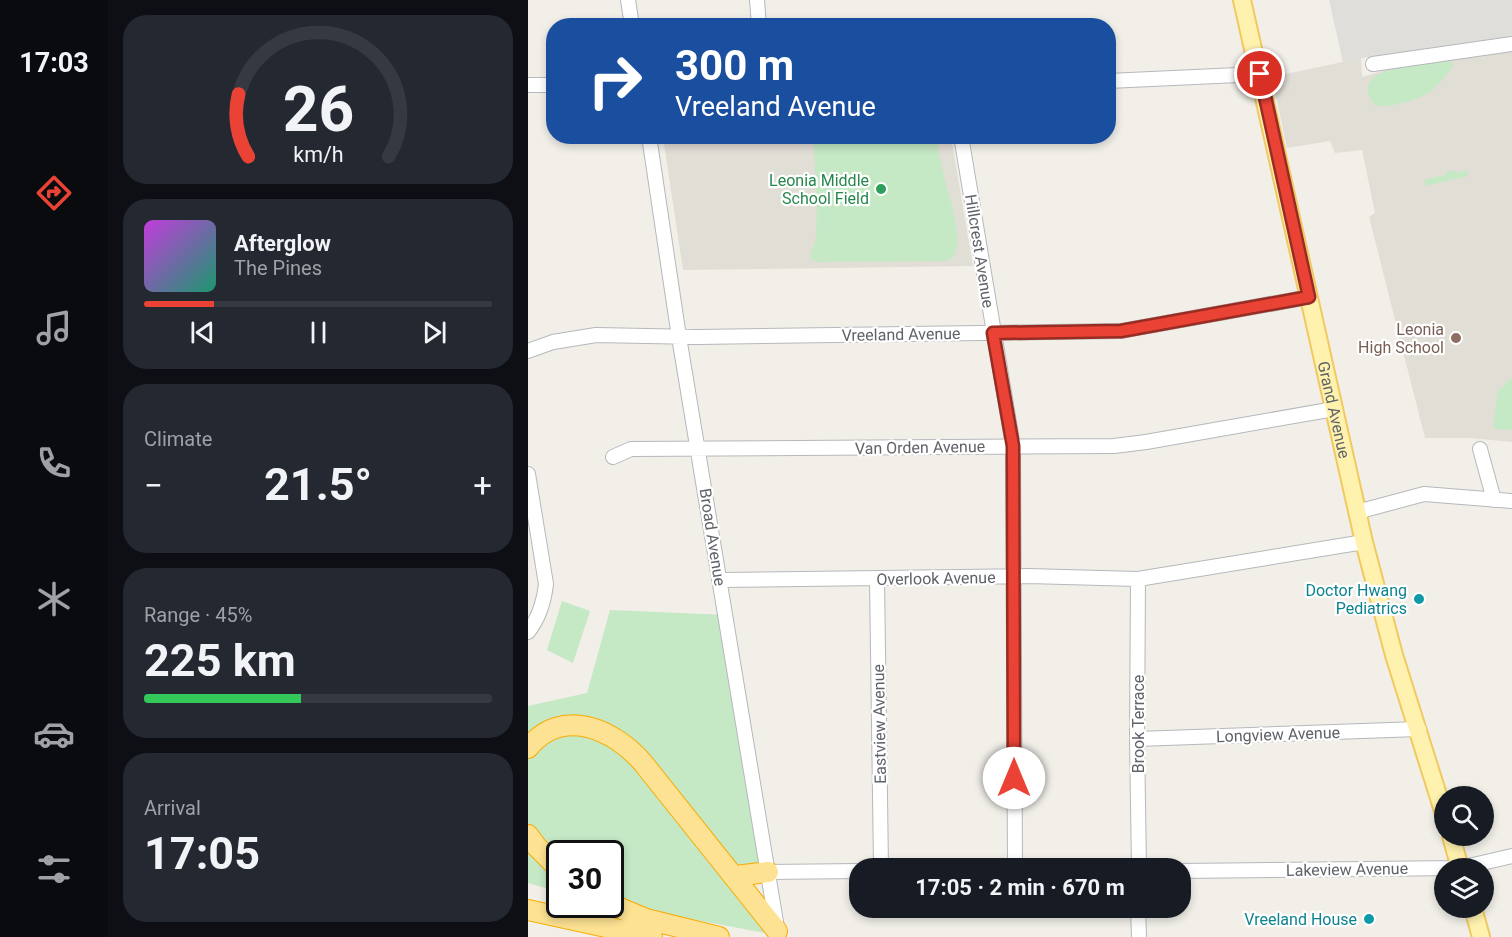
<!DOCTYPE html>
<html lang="en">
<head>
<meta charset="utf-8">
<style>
	:root { --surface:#171b24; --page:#242831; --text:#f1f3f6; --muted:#9ea1a6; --line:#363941; --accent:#ea4335 }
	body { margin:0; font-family:Roboto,sans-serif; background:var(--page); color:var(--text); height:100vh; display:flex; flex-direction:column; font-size:22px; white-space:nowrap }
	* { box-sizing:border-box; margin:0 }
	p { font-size:20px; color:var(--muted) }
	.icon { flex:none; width:33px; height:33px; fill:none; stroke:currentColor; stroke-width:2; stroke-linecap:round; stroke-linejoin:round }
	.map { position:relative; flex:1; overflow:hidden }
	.drawer { display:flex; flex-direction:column; gap:15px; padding:15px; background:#0d0f14; width:420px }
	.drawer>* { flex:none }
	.guide { position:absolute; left:18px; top:18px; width:570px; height:126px; border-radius:24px; box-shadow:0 3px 9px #0003; background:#1a4fa0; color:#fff; overflow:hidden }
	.fabs { position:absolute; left:906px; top:786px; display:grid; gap:12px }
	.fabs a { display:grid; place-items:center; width:60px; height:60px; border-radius:50%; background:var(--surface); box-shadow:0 3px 9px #0003; font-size:30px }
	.speed { position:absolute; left:18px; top:840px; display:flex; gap:12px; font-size:30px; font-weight:700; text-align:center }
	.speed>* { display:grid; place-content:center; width:78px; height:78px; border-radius:50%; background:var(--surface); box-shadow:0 3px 9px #0003; line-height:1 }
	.speed .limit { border:3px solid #111; border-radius:9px; background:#fff; color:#111 }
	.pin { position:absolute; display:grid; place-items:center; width:51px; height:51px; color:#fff; margin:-26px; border:3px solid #fff; border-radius:50%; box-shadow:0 2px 6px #0007 }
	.me { position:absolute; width:66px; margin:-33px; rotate:0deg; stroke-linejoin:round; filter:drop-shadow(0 0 4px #0008) }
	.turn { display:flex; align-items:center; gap:21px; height:126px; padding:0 30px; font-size:27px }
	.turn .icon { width:78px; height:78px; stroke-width:2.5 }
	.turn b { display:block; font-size:42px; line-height:51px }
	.big { font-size:45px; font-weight:700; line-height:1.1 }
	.drawer .widget { flex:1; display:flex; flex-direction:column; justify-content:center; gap:9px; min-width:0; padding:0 21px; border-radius:24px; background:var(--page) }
	.drawer .dial { align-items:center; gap:0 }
	.dial svg { height:156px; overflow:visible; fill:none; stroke:var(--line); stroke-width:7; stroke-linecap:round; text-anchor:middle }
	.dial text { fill:var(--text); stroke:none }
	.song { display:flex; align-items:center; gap:18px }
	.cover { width:72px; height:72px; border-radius:9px; background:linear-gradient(135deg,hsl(290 70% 55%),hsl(160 70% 35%)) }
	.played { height:6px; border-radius:3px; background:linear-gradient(90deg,var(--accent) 20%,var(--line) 20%) }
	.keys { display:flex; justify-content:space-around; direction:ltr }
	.heat { display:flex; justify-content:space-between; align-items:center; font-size:33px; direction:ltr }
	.charge { height:9px; border-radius:4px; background:linear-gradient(90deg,#34c759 45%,var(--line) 0) }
	.trip { position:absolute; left:321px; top:858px; width:342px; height:60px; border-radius:24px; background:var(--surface); box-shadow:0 3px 9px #0003; font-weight:700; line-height:60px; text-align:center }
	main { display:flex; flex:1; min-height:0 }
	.tabs { display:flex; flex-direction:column; width:108px; justify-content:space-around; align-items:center; background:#090b0e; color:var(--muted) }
	.tabs .icon { width:42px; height:42px }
	.tabs .current { color:var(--accent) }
	.tabs b { font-size:27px; color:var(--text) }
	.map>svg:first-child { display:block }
	.industrial { fill:#e0deda }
	.education { fill:#e1ded6 }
	.green { fill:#c5e8c5 }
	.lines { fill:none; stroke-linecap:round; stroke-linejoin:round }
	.minor-casing { stroke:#b5b8bc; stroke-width:16 }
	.major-casing { stroke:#f2c960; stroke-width:20 }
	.highway-casing { stroke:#f9ab00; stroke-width:22 }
	.minor { stroke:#fff; stroke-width:14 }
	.major { stroke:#fff2af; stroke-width:16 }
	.highway { stroke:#fde293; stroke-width:20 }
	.route-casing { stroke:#982c22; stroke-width:15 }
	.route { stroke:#ea4335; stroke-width:10 }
	.leisure-dot { fill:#2e9e5b; stroke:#fff; stroke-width:2 }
	.education-dot { fill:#8d6e63; stroke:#fff; stroke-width:2 }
	.culture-dot { fill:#0f9aa8; stroke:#fff; stroke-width:2 }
	.labels { text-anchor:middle; stroke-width:4.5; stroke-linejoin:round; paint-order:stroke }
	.leisure-label { font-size:16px; fill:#27864d; stroke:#fff; text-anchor:end }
	.street-label { font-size:16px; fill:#5f6368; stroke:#fff }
	.education-label { font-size:16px; fill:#785e54; stroke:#fff; text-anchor:end }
	.culture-label { font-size:16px; fill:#0d838f; stroke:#fff; text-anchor:end }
</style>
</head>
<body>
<main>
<nav class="tabs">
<b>17:03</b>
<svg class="icon current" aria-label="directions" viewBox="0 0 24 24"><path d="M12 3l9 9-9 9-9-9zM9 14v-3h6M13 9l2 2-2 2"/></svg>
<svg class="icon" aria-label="music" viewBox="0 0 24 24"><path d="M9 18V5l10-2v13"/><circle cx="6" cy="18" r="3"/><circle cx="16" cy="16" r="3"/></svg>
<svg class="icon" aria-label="phone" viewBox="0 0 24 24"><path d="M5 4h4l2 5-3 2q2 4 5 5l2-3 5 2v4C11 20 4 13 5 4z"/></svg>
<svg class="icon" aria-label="climate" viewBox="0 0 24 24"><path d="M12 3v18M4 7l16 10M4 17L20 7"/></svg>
<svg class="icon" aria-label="car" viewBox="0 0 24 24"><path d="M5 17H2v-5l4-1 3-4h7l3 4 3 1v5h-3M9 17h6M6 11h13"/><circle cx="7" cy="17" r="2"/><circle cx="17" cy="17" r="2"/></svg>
<svg class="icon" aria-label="filters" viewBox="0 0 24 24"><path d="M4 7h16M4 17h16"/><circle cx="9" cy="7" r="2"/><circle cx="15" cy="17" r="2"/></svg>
</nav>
<section class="drawer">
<div class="widget dial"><svg viewBox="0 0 100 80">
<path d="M14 69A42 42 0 1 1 86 69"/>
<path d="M14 69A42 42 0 0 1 9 37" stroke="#ea4335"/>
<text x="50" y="56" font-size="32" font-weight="700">26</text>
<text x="50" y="72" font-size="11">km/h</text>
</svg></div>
<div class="widget">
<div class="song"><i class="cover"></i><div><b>Afterglow</b><p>The Pines</p></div></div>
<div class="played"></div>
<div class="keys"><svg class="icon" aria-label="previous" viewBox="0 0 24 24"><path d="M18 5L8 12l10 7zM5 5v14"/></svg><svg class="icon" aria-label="pause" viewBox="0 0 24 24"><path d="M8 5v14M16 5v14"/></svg><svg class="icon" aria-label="next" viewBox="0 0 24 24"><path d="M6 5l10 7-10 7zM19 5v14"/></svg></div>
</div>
<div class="widget"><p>Climate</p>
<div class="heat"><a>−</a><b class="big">21.5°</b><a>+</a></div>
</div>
<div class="widget"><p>Range · 45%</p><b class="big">225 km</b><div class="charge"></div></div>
<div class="widget"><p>Arrival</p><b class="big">17:05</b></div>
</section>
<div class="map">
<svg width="984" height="937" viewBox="0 0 984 937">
	<rect width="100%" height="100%" fill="#f1efe8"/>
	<path class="industrial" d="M 801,0 L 984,0 L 984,39 L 840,57 L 815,62 Z"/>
	<path class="education" d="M 984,51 L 984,442 L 941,438 L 897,438 L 841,217 L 847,213 L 834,150 L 807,153 L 802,141 L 759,148 L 744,77 L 833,58 L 834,77 L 861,69 Z
		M 135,137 L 423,137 L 445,266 L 155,270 Z"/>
	<path class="green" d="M 923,61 L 925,66 C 918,74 911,85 902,92 C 892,99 858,110 847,105 C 843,100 839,94 840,87 C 844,64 904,64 923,61 Z
		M 285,137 L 409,137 C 410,147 412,159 414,169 C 419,190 435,234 427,253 C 424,260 418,261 411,261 L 287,262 L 282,258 C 282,250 288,245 288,236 C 290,203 287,170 285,137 Z
		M 926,170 L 927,173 L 939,170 L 940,176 L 898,186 L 896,180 L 918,175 L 918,172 Z
		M 984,377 L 984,430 L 965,429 L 970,391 Z
		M 34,601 L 62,611 L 45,663 L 19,650 Z
		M 82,610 L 198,615 L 240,872 L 197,869 L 233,922 L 238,933 L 82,904 L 82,854 L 32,854 L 31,892 L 0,883 L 0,706 L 59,693 Z"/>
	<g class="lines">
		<g class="minor-casing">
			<path id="minor" d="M 100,0 L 104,26
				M 229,0 L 231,26
				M 845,64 L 984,44
				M 580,81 L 732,74
				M 0,85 L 26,85
				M 121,136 L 151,337 L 249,928
				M 433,136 L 485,446 L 487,867
				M 0,351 L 25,342 L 68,335 L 170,337 L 593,331 L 781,297
				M 952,449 L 966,500
				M 85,457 L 103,449 L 586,446 L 618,442 L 806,409
				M 0,474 L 18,584 C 16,602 11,618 0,632
				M 829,512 L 896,494 L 984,501
				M 349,579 L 353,868
				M 610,579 L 609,739 L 611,868
				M 193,580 L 500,576 L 610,579 L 836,542
				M 609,739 L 891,729
				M 445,868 L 518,868
				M 652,871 L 932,868 L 984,856
				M 240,872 L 332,871
				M 610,908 L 611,937"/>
		</g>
		<g class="major-casing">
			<g id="major">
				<path id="s1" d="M 714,0 L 836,542 L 866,655 L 916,814"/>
				<path d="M 923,836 L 932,868"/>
				<path d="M 945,908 L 953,937"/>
			</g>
		</g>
		<g class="highway-casing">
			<path id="highway" d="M 0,748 C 34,706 86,729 115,763 L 249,931
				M 0,835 L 9,847 L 32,870
				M 207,876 L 240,872
				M 82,904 L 118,919 L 191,937
				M 0,910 L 124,937"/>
		</g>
		<use href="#minor" class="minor"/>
		<use href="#major" class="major"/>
		<use href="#highway" class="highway"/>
	</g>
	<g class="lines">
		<g class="route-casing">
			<path id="route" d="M 486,778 L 485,446 L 465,333 L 593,331 L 781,297 L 732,74"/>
		</g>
		<use href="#route" class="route"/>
	</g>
	<circle class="leisure-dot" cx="353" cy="189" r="6"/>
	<circle class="education-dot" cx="928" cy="338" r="6"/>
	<g class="culture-dot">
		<circle cx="891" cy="599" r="6"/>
		<circle cx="841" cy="919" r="6"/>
	</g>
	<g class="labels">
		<g class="leisure-label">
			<text x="341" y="186">Leonia Middle<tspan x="341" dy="18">School Field</tspan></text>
		</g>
		<g class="street-label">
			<text transform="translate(452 251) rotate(81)" y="6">Hillcrest Avenue</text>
			<text transform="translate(373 334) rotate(-1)" y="6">Vreeland Avenue</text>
			<text dy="6" stroke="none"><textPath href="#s1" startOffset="420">Grand Avenue</textPath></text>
			<text transform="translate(392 447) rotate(-1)" y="6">Van Orden Avenue</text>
			<text transform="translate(185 537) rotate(81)" y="6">Broad Avenue</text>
			<text transform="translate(408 578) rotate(-1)" y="6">Overlook Avenue</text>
			<text transform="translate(351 724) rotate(-91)" y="6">Eastview Avenue</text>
			<text transform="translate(610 724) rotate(-90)" y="6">Brook Terrace</text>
			<text transform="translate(750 734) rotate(-2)" y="6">Longview Avenue</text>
			<text transform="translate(819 869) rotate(-1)" y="6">Lakeview Avenue</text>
		</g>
		<g class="education-label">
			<text x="916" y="335">Leonia<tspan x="916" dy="18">High School</tspan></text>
		</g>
		<g class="culture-label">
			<text x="879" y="596">Doctor Hwang<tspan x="879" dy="18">Pediatrics</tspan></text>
			<text x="829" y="925">Vreeland House</text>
		</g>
	</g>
</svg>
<div class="fabs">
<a><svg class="icon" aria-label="search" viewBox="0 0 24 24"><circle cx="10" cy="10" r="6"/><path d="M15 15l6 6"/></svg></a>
<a><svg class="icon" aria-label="layers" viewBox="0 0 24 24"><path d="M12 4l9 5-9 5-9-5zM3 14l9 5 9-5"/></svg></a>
</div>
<div class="speed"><div class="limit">30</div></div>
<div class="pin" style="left:732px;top:74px;background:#d93025"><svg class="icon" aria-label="arrive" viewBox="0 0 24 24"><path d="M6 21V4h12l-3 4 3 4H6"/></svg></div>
<svg class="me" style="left:486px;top:778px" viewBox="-20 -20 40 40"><circle r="19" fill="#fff"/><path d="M0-13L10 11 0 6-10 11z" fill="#ea4335"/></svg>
<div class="trip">17:05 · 2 min · 670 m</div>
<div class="guide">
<div class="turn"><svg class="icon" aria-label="right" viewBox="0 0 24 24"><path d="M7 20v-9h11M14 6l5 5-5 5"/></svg><div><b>300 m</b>Vreeland Avenue</div></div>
</div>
</div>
</main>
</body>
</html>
